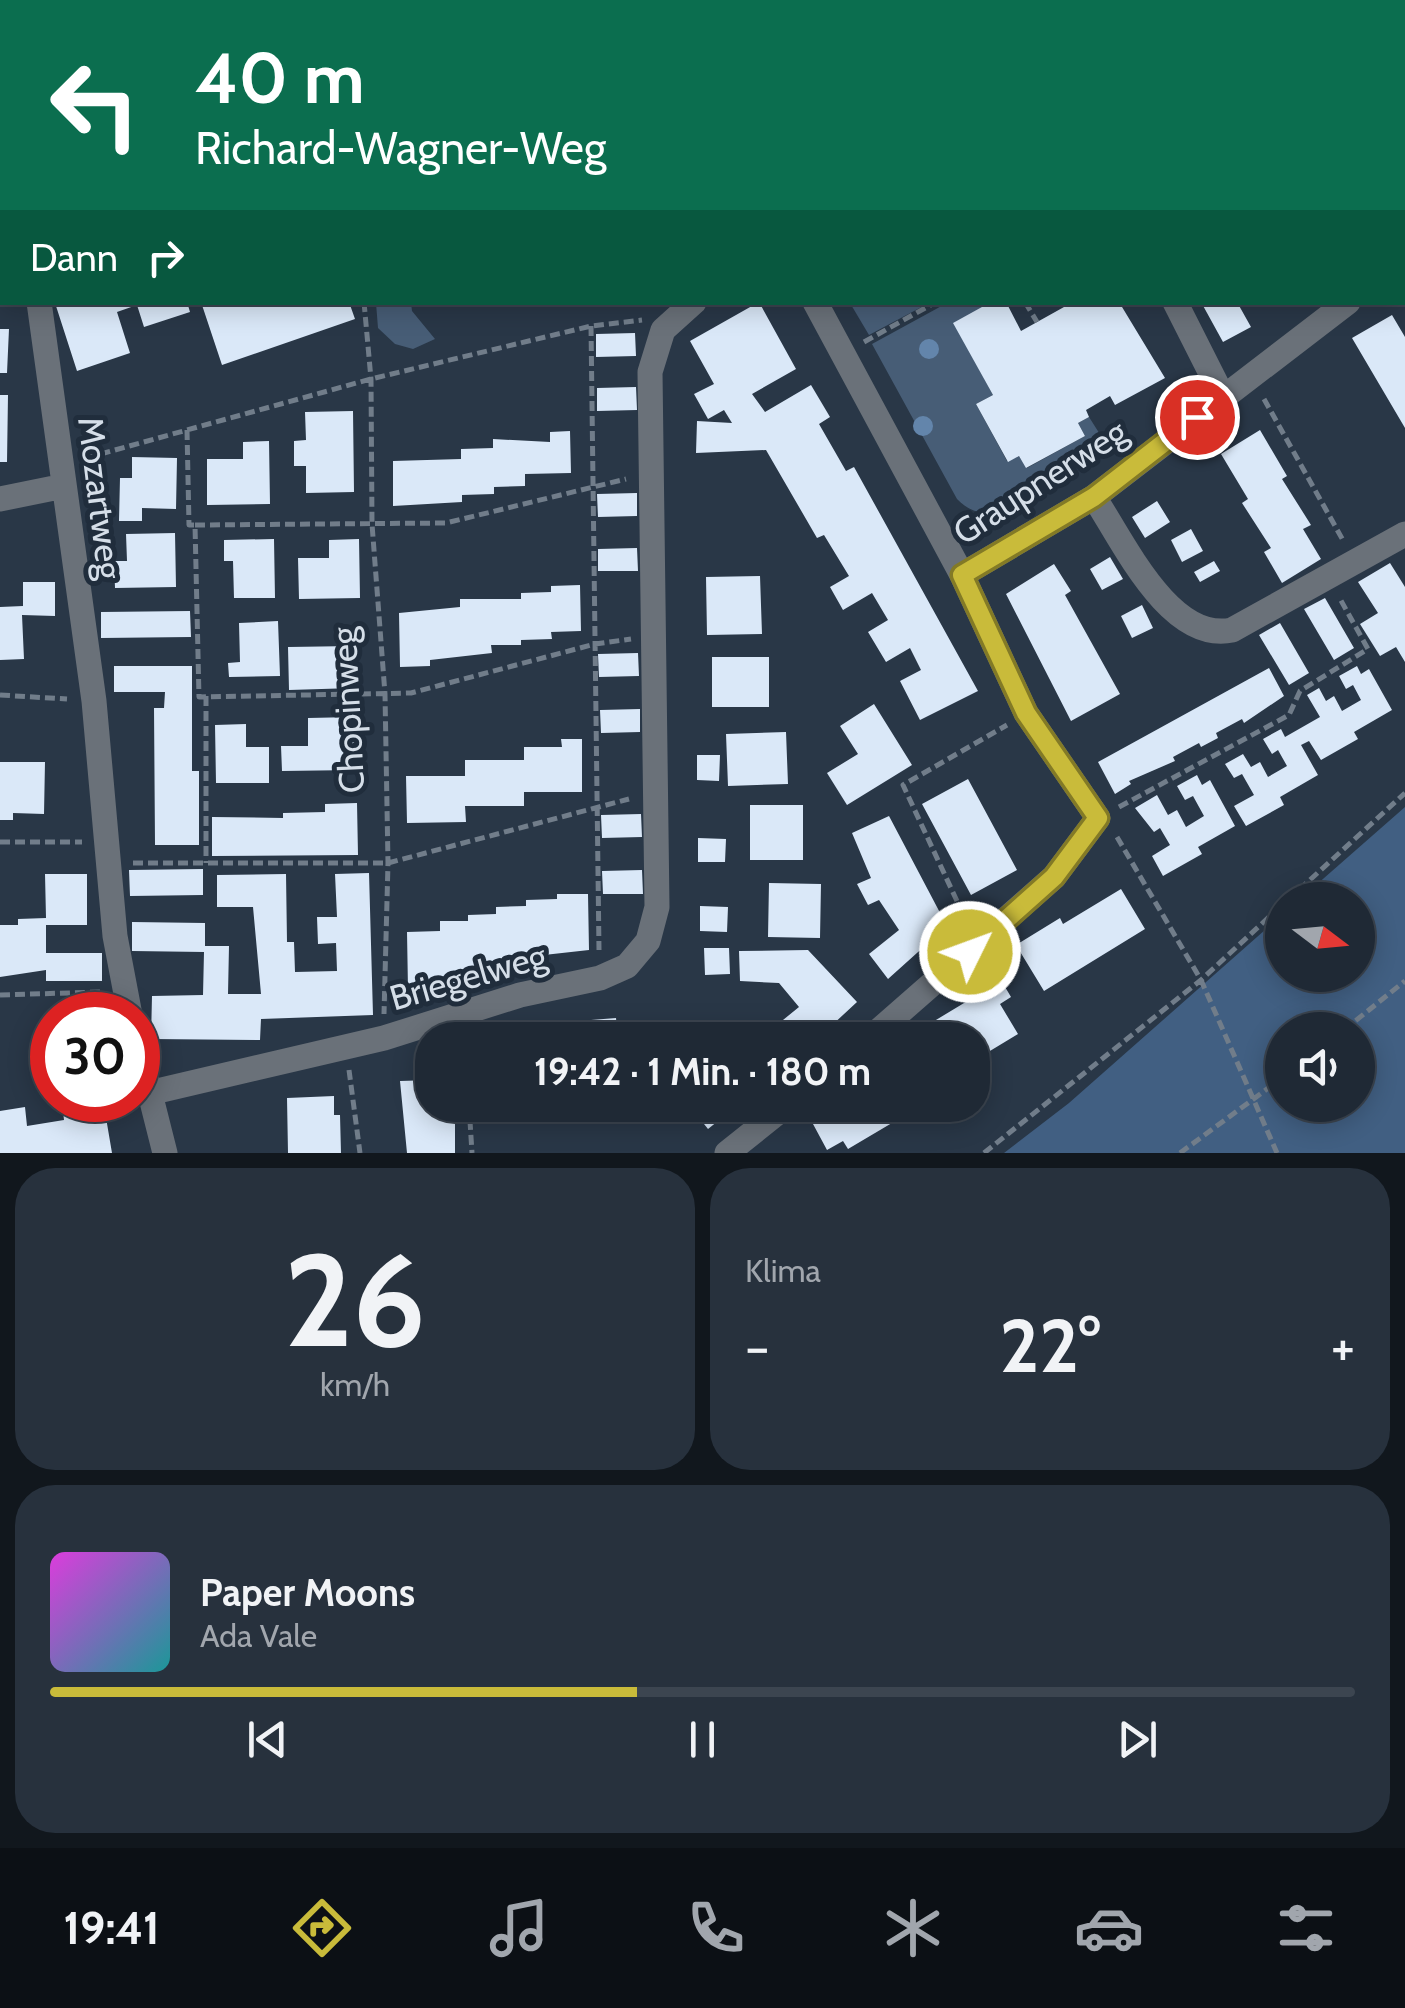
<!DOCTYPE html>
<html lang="de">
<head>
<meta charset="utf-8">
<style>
	:root { --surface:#1f2935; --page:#27313d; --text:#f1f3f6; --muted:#a1a6ad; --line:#3c4550; --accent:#c9bb3a }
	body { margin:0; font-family:Cabin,sans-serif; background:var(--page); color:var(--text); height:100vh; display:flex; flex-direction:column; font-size:38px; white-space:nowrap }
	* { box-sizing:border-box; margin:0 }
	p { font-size:32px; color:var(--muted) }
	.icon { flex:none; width:55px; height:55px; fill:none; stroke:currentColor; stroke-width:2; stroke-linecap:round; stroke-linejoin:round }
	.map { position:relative; height:1153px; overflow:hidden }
	.side { display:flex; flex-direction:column; gap:15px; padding:15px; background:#11171d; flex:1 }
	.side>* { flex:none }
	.banner { position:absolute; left:0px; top:0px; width:1405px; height:305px; box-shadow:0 5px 25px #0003,0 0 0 2px var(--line); background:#0b6e4f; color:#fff; overflow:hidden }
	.needle { width:65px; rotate:106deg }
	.tools { position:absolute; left:1265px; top:882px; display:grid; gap:20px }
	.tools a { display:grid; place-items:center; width:110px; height:110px; border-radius:50%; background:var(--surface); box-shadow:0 5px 25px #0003,0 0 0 2px var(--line); font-size:50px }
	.speed { position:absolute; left:30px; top:992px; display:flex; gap:20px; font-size:50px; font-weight:700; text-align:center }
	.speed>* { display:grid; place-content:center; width:130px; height:130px; border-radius:50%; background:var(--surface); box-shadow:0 5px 25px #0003,0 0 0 2px var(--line); line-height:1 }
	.speed .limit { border:15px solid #d22; background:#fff; color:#111 }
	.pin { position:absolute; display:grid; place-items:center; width:85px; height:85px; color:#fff; margin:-42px; border:5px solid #fff; border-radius:50%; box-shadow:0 2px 10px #0007 }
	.me { position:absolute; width:110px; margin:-55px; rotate:48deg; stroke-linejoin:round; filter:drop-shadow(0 0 8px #0008) }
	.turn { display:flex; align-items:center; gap:35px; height:210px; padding:0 30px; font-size:45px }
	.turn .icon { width:130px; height:130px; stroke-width:2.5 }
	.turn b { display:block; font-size:70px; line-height:85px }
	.then { display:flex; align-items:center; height:95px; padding:0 30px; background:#0003; gap:20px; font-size:38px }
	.big { font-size:75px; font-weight:700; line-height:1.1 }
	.side .tile { flex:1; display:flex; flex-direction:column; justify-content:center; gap:15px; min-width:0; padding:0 35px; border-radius:40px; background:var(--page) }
	.side .dial { align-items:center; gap:0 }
	.dial b { font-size:130px; line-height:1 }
	.song { display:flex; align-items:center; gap:30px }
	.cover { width:120px; height:120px; border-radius:15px; background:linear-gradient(135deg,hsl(300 70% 55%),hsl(180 70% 35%)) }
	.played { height:10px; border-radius:5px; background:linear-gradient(90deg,var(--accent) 45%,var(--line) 45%) }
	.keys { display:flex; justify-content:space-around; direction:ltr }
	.heat { display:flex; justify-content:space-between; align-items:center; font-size:55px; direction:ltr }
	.side .tiles { flex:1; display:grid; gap:15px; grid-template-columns:1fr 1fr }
	.tile:last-child { grid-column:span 2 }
	.trip { position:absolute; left:415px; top:1022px; width:575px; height:100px; border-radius:40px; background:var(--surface); box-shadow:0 5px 25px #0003,0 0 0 2px var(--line); font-weight:700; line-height:100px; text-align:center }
	.menu { display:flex; height:160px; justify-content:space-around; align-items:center; background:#0c1015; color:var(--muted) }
	.menu .icon { width:70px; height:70px }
	.menu .selected { color:var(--accent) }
	.menu b { font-size:45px; color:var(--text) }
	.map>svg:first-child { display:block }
	.green { fill:#475d76 }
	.forest { fill:#415f82; fill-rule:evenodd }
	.building { fill:#dae8f8 }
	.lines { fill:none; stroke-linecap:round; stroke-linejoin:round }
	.path { stroke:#717d8a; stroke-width:5; stroke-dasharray:10 5; stroke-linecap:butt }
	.minor { stroke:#6a7179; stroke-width:25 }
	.tree { fill:#6385ab }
	.route-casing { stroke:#837a26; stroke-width:25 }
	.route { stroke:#c9bb3a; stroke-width:18 }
	.labels { text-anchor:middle; stroke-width:10; stroke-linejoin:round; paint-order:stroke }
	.street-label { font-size:35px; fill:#d5dee8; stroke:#202d3c }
</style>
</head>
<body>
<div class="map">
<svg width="1405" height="1153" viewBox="0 0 1405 1153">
	<rect width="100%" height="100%" fill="#293747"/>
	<path class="green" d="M 376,303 L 411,303 L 412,311 L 435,339 L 413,349 L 395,344 L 378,328 Z
		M 850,303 L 929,303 L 869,335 Z
		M 947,303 L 991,303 L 954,323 L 993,395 L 976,404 L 1007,461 L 1019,456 L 1027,468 L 1085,436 L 1078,423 L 1089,417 L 1108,447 C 1069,473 1000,544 957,499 L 872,344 Z"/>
	<path class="forest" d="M 1405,807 L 1405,1153 L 1004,1153 L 1069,1103 L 1282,915 L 1282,975 L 1358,975 L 1358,900 L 1299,900 ZM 1282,1030 L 1358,1030 L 1358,1105 L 1282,1105 Z"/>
	<path class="building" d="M 66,302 L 187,302 L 190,312 L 144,327 L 137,305 L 117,312 L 130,353 L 77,371 L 56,306 Z
		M 201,302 L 349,302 L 355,319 L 222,365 Z
		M 759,302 L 796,369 L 752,394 L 765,412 L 811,385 L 830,417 L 819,424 L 846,471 L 854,467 L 978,691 L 920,720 L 900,681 L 921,670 L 910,648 L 886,662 L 868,632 L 888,620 L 872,593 L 843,610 L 830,587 L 849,576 L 824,535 L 817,538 L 766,450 L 696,453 L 697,421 L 732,423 L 724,410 L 708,419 L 694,394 L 714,384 L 690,341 Z
		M 991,302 L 1006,302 L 1021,331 L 1064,307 L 1061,302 L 1119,302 L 1165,378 L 1115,405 L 1110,396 L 1086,410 L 1089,417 L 1078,423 L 1085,436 L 1026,468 L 1019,456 L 1008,462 L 976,404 L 993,395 L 953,323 Z
		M 1201,302 L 1237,302 L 1251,327 L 1223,342 Z
		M 1392,315 L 1405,337 L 1405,428 L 1352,338 Z
		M 0,329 L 9,329 L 7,373 L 0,373 Z
		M 635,333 L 636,356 L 596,357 L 596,334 Z
		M 636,387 L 637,410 L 597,411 L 597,388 Z
		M 0,395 L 8,395 L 7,462 L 0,462 Z
		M 353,411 L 354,492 L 306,493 L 306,466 L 294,466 L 294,441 L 306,440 L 305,412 Z
		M 1260,430 L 1287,476 L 1282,479 L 1311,525 L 1303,529 L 1321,559 L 1282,583 L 1264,552 L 1271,548 L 1242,503 L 1248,499 L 1221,454 Z
		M 570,431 L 571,473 L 525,474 L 525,486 L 494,487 L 494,494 L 462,495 L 462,502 L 393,506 L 393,461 L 461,459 L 461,449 L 493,448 L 493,439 L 550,442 L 550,432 Z
		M 269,441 L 270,504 L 207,505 L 207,459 L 243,459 L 243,442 Z
		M 132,457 L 177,458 L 176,509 L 142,508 L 142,521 L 119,521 L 120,478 L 132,478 Z
		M 637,493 L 637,516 L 598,517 L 597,494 Z
		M 1157,501 L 1170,522 L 1145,538 L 1132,517 Z
		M 1191,529 L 1203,551 L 1182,562 L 1171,540 Z
		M 175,533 L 176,587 L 115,588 L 114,561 L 127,561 L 126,534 Z
		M 274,539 L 275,598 L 234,598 L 233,561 L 224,561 L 224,540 Z
		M 359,539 L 360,598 L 299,599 L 298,558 L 329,558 L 329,540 Z
		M 637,548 L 638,571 L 598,571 L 598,549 Z
		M 1110,557 L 1123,579 L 1102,590 L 1090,569 Z
		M 1214,561 L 1220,571 L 1200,582 L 1194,572 Z
		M 1390,563 L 1405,587 L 1405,662 L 1396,647 L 1380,656 L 1360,624 L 1378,613 L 1358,582 Z
		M 1054,564 L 1071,591 L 1065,595 L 1120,694 L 1071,721 L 1006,594 Z
		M 760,576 L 762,634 L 707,635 L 706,577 Z
		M 23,582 L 55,582 L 55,616 L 22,615 L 24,659 L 0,660 L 0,607 L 23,606 Z
		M 580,585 L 581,631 L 551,632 L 552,639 L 521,640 L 521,645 L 491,645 L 492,653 L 430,660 L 430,666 L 400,667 L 399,613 L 460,607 L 460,599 L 521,599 L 521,593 L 551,592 L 551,586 Z
		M 1325,598 L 1354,648 L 1334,660 L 1304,609 Z
		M 1142,605 L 1153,628 L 1132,638 L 1121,616 Z
		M 190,611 L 191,637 L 101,638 L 101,612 Z
		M 278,621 L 280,676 L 229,677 L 228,663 L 240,662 L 239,623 Z
		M 1280,623 L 1309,673 L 1289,685 L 1259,635 Z
		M 353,646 L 354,688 L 289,690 L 288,647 Z
		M 638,653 L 639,676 L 599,677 L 598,654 Z
		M 712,657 L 769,657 L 769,707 L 712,707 Z
		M 114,666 L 192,666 L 192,771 L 199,771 L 199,845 L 155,845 L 154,708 L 164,708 L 165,692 L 114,692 Z
		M 1357,666 L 1361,674 L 1369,669 L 1392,710 L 1354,732 L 1358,739 L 1321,760 L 1309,741 L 1301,745 L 1318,775 L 1280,797 L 1284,805 L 1246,826 L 1234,806 L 1254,795 L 1242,774 L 1234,778 L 1225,764 L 1243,754 L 1251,767 L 1260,762 L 1268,777 L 1287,766 L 1278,750 L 1272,754 L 1263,739 L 1281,729 L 1285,737 L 1320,717 L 1307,695 L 1319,688 L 1326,701 L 1334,696 L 1342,711 L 1361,700 L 1353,685 L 1346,689 L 1339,676 Z
		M 1269,668 L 1284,696 L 1244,723 L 1242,719 L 1216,733 L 1218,738 L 1201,747 L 1199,743 L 1173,757 L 1175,761 L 1129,781 L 1131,784 L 1115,794 L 1098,762 Z
		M 874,704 L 912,765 L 847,805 L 827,773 L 858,754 L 840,726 Z
		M 640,709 L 640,732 L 601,733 L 600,710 Z
		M 354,717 L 355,770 L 282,771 L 281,746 L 308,746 L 308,718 Z
		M 246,724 L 246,747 L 269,747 L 269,783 L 216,783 L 215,725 Z
		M 786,732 L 788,784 L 728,786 L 726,734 Z
		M 561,739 L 582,739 L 582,792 L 524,792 L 524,806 L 465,806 L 466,822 L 407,823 L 406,776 L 465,776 L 465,760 L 524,760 L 524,747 L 562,747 Z
		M 697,755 L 720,755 L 719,781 L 697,780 Z
		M 0,762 L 45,762 L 44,814 L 13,813 L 13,820 L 0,820 Z
		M 1197,775 L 1202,785 L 1210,780 L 1235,826 L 1198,847 L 1202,854 L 1163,876 L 1152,856 L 1170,845 L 1160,828 L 1154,832 L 1135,808 L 1157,795 L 1168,815 L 1177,810 L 1186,827 L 1204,816 L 1193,796 L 1185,800 L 1177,786 Z
		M 968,779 L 1017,870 L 971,895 L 922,804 Z
		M 357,803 L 358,855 L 212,856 L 212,817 L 283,818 L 283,813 L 325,812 L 325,804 Z
		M 750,805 L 803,805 L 803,860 L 750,860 Z
		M 641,814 L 642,837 L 602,838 L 601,815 Z
		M 889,816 L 947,926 L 888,979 L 869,954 L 899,930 L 879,900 L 868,905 L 857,884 L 871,878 L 852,833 Z
		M 698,838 L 726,839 L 725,862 L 698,862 Z
		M 203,869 L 203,895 L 130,896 L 129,870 Z
		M 642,870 L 643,894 L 603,894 L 602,871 Z
		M 369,873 L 373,1015 L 261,1019 L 260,1040 L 151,1039 L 152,996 L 203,995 L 204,952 L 132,951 L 132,922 L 205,923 L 205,946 L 229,946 L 228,994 L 261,994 L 253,907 L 217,907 L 217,875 L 286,874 L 287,942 L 294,942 L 295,972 L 337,971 L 336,943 L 318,944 L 317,917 L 337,917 L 335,874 Z
		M 45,874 L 87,874 L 87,925 L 46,925 L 46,953 L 102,953 L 102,981 L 46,981 L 46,970 L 0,977 L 0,925 L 18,925 L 18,919 L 46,918 Z
		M 769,883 L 821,884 L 820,938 L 768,937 Z
		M 1121,889 L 1145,929 L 1044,991 L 1016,945 L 1060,918 L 1063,924 Z
		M 557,894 L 588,894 L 589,950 L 526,957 L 526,965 L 496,966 L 497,974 L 469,974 L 469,983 L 441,983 L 441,990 L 408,990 L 407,932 L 440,931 L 440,921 L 468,921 L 468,915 L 496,914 L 496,907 L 526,906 L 526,900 L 557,899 Z
		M 700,906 L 728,907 L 727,932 L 700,931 Z
		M 704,948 L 729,948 L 730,974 L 705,975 Z
		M 808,950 L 857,1002 L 816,1040 L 802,1040 L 783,1020 L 799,1007 L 779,983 L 740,981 L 739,951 Z
		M 998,975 L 1011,997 L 1000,1004 L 1018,1034 L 980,1057 L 966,1033 L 954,1040 L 922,1040 L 931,1034 L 926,1026 L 974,997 L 971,991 Z
		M 616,1018 L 618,1040 L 593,1040 L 591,1020 Z
		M 659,1025 L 661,1040 L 627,1040 L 626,1028 Z
		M 432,1080 L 432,1105 L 455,1105 L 455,1153 L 407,1153 L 400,1081 Z
		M 334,1096 L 334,1115 L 340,1115 L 341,1153 L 288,1153 L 287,1098 Z
		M 103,1100 L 112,1153 L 0,1153 L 0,1111 L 25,1107 L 27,1126 L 64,1120 L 62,1102 Z
		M 513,1105 L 563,1105 L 563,1106 L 518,1120 Z
		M 602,1105 L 665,1105 L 665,1108 L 603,1113 Z
		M 689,1105 L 738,1105 L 708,1129 Z
		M 846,1105 L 888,1105 L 897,1120 L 848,1149 L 843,1141 L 827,1150 L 813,1124 Z"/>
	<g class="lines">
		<path class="path" d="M 1286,0 L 1287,2
			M 1155,2 L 1159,0
			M 1402,210 L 1405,215
			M 364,302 L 371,379 L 372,524 L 385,694 L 388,863 L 384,1014
			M 1025,302 L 1037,322
			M 591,326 L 599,950
			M 864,342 L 936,302
			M 1264,399 L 1344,542
			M 187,430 L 189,525 L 195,525 L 199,697 L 411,693 L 595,644 L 631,639
			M 86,458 L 371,379 L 591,326 L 642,320
			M 195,525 L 446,523 L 626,479
			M 0,695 L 67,699
			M 206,696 L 206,863
			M 1119,807 L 1289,715 L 1300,691 L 1368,649 L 1339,597
			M 1117,837 L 1201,980 L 1277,1153
			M 0,842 L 82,842
			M 133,863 L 388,863 L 629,799
			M 1288,900 L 1405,793
			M 957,901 L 903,785 L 1007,725
			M 0,995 L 101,992
			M 1344,1030 L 1405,981
			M 349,1070 L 360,1153
			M 469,1105 L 472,1153
			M 984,1153 L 1201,980 L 1282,905
			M 1180,1153 L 1282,1078"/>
		<path class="minor" d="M 286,0 L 287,2
			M 653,0 L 655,2
			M 1025,0 L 1026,2
			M 0,111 L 2,120
			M 1402,263 L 1405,261
			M 39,302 L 94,701 L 115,936 L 130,1015
			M 815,302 L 962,575 L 1026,713 L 1098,818 L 1054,877 L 868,1040
			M 1175,302 L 1223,397
			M 1094,497 C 1124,543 1170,643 1232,630 L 1405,534
			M 0,499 L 64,486
			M 962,575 L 1094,497 L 1348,302
			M 138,1046 L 165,1153
			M 149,1093 L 384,1038 L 520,995 L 600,978 L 627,966 L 648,941 L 657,907 L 650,372 L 663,330 L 694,302
			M 727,1153 L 787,1105"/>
	</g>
	<g class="tree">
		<circle cx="929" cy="349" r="10"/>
		<circle cx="923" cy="426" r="10"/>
	</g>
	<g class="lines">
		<g class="route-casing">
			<path id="route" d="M 970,952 L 1054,877 L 1098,818 L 1026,713 L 962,575 L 1094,497 L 1197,417"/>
		</g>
		<use href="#route" class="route"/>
	</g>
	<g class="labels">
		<g class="street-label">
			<text transform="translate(1040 482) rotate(-33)" y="12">Graupnerweg</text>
			<text transform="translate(100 498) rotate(83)" y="12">Mozartweg</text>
			<text transform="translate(348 710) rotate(-93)" y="12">Chopinweg</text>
			<text transform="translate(468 977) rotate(-16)" y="12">Briegelweg</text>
		</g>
	</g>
</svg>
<div class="tools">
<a><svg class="needle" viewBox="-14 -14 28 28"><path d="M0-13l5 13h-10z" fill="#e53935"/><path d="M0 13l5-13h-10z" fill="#a1a6ad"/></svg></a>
<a><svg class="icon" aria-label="sound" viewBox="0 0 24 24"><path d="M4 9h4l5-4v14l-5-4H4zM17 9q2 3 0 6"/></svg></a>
</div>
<div class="speed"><div class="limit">30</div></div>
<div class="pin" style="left:1197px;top:417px;background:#d93025"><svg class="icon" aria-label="arrive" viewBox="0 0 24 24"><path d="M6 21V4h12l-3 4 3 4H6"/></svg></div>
<svg class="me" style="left:970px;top:952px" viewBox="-20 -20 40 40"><circle r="17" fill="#c9bb3a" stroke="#fff" stroke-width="3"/><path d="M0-11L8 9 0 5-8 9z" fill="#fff"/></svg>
<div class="trip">19:42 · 1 Min. · 180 m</div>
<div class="banner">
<div class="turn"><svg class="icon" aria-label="left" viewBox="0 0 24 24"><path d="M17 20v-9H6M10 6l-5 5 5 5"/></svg><div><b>40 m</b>Richard-Wagner-Weg</div></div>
<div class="then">Dann<svg class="icon" aria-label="right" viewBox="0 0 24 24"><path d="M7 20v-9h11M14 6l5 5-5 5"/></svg></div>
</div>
</div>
<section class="side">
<div class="tiles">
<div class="tile dial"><b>26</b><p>km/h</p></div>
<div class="tile"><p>Klima</p>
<div class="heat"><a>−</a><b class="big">22°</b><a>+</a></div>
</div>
<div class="tile">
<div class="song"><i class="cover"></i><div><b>Paper Moons</b><p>Ada Vale</p></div></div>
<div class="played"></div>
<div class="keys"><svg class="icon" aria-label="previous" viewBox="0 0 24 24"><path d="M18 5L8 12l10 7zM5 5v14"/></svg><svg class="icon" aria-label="pause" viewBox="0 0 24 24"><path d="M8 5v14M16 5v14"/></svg><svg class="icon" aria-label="next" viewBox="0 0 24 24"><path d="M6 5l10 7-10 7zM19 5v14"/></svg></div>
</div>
</div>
</section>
<nav class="menu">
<b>19:41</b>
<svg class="icon selected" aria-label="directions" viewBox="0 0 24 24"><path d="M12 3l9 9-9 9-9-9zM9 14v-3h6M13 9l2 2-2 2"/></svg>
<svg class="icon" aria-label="music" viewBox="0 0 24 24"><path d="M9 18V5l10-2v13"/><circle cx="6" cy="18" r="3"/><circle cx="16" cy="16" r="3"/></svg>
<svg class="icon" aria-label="phone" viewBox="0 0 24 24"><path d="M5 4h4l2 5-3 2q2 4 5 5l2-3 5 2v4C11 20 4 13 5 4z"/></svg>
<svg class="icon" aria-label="climate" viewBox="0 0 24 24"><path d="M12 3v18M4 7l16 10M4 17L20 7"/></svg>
<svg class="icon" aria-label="car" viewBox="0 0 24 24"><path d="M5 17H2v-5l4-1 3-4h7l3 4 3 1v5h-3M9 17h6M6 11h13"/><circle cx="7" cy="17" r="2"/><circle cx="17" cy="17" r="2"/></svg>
<svg class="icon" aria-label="filters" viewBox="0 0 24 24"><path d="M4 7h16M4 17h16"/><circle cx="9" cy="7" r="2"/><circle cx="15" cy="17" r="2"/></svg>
</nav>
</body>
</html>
